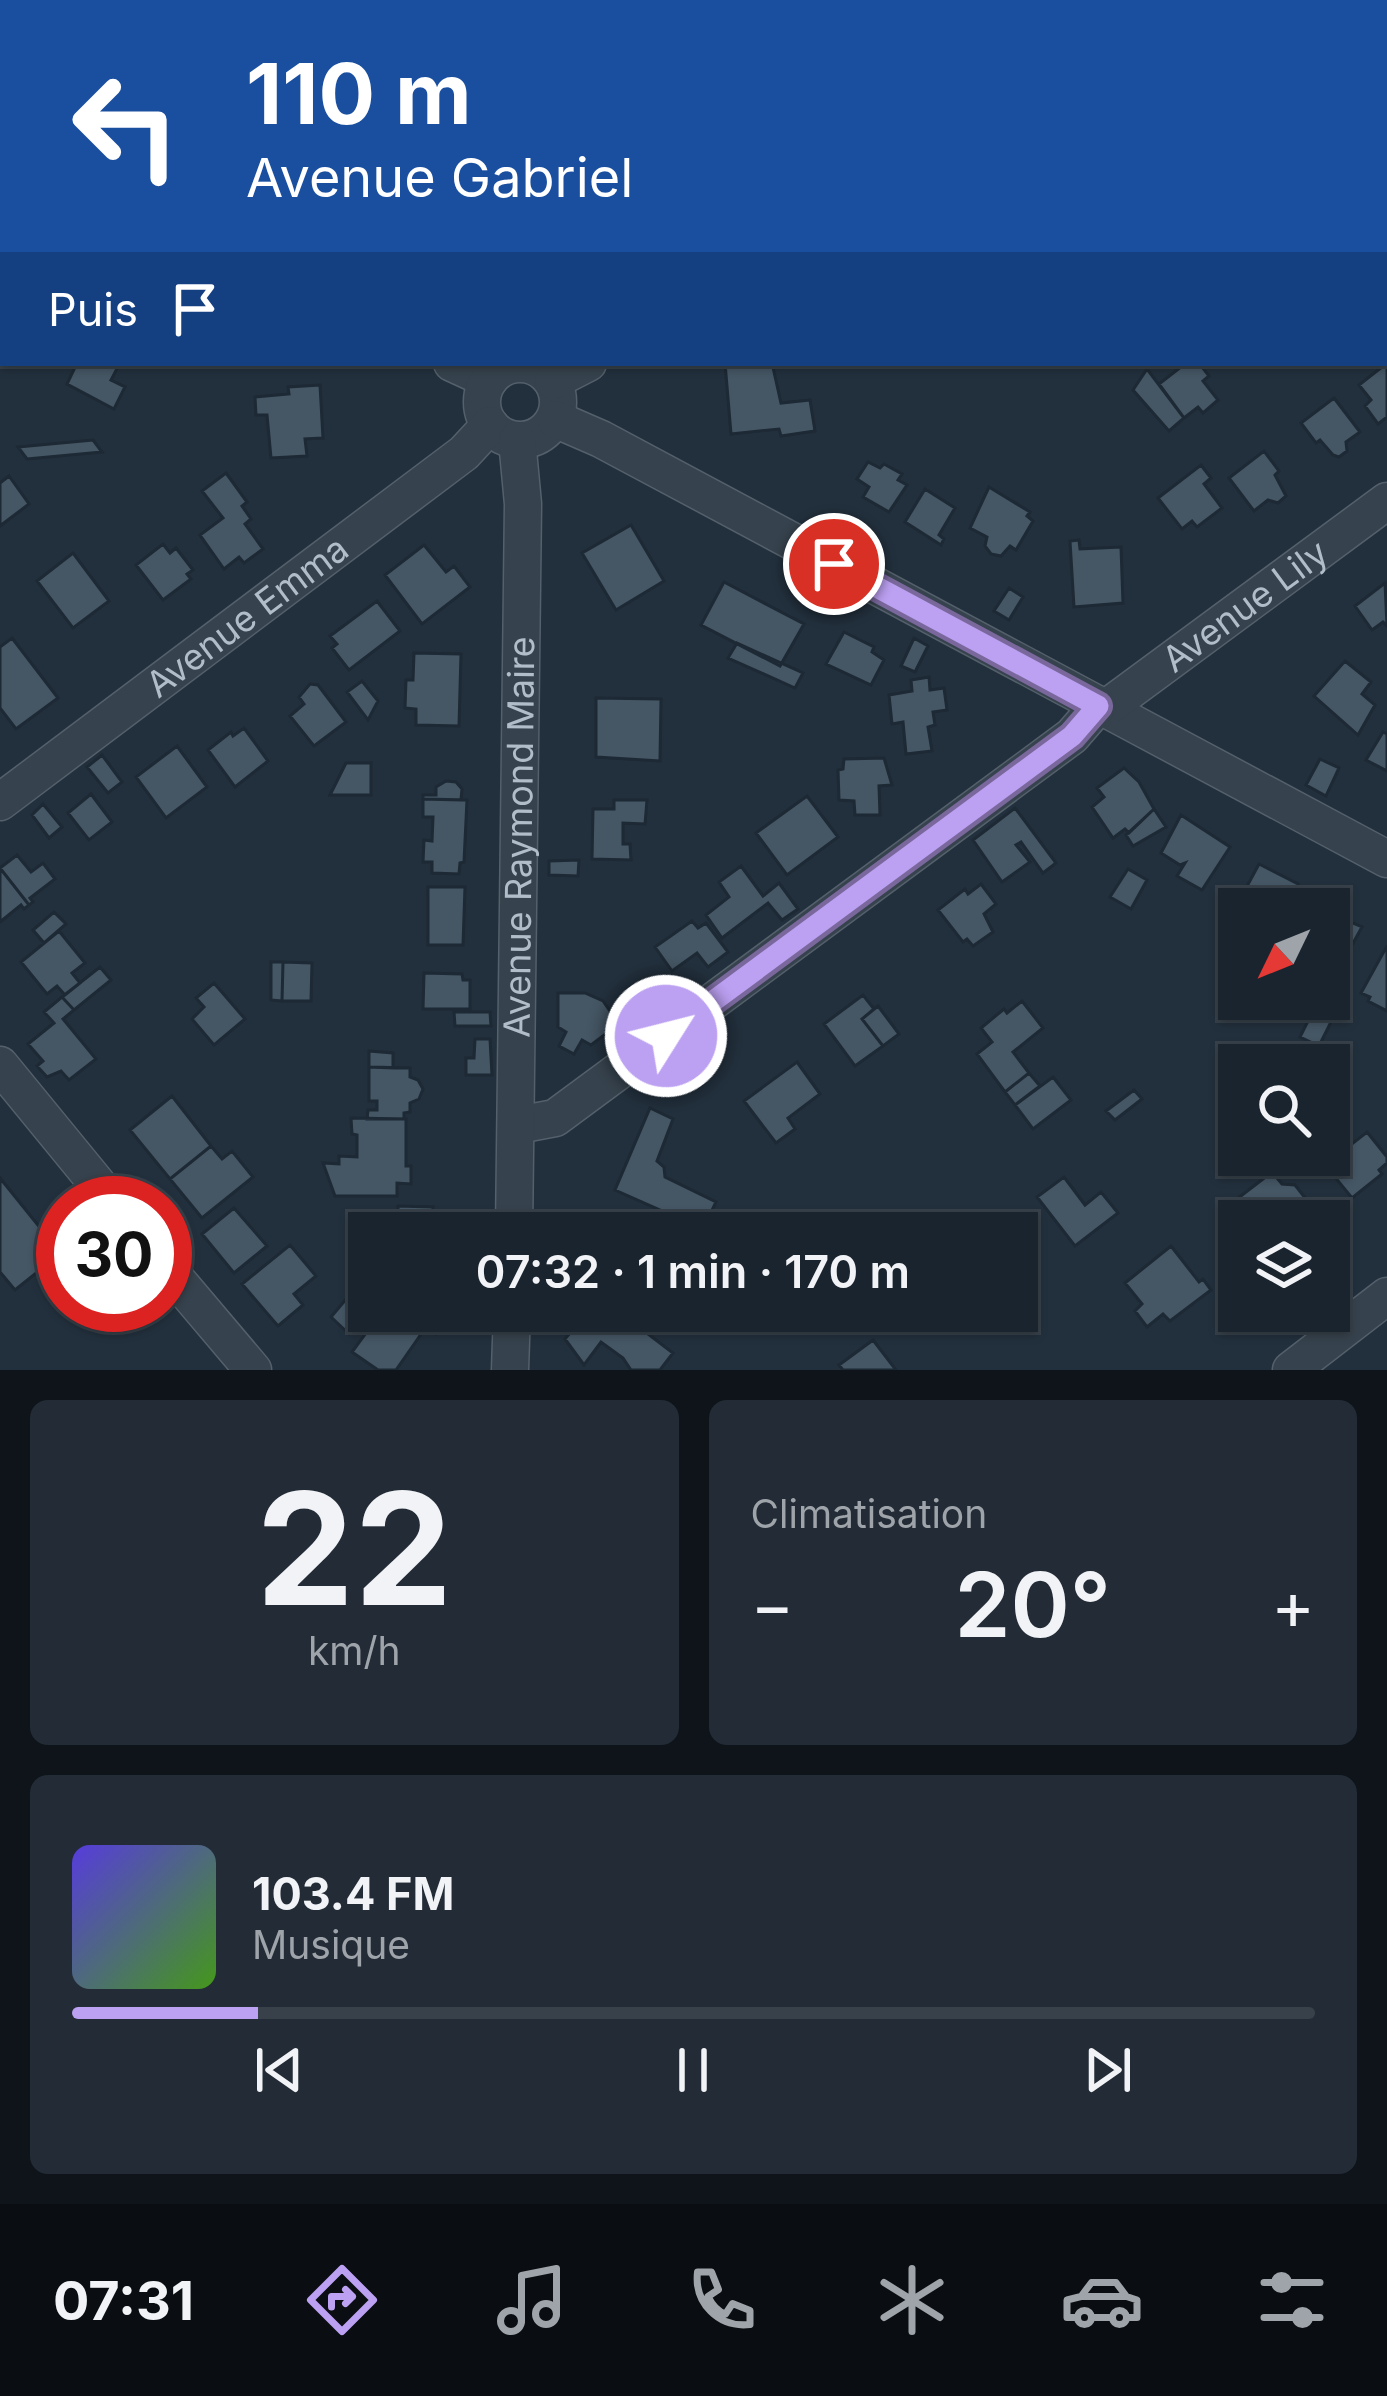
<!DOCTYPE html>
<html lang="fr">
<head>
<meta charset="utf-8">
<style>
	:root { --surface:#1a242e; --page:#232c36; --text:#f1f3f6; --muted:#9fa4aa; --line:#38414a; --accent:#bca0f2 }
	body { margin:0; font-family:Inter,sans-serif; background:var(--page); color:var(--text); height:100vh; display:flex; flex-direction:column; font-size:45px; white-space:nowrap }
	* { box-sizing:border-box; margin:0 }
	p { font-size:39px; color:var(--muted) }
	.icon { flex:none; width:66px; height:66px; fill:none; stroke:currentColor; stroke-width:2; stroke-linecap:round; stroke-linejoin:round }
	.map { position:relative; height:1370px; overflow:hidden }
	.panel { display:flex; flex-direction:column; gap:30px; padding:30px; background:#0e1419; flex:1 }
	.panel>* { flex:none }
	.banner { position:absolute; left:0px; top:0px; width:1389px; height:366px; box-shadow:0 3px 9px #0004,0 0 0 3px var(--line); background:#1a4fa0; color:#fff; overflow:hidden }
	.needle { width:78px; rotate:227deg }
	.tools { position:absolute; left:1218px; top:888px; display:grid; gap:24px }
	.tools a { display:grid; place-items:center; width:132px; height:132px; border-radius:0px; background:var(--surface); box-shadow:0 3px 9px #0004,0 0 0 3px var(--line); font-size:60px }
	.speed { position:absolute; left:36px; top:1176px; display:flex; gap:24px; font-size:60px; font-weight:700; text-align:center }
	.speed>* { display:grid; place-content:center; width:156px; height:156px; border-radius:50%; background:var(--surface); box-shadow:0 3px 9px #0004,0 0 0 3px var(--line); line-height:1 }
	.speed .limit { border:18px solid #d22; background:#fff; color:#111 }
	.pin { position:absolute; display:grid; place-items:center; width:102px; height:102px; color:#fff; margin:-51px; border:6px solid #fff; border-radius:50%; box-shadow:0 3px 12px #0007 }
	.me { position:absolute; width:132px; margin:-66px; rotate:54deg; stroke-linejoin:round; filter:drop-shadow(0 0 9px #0008) }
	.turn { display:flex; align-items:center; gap:42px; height:252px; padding:0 48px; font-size:54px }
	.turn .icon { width:156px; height:156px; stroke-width:2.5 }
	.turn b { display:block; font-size:84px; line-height:102px }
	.then { display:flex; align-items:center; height:114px; padding:0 48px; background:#0003; gap:24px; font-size:45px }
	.big { font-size:90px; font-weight:600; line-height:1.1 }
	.panel .widget { flex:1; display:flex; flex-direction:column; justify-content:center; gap:18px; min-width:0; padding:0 42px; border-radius:18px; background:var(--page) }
	.panel .dial { align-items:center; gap:0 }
	.dial b { font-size:156px; line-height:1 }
	.song { display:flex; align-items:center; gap:36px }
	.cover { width:144px; height:144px; border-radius:18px; background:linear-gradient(135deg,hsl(250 70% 55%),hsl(100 70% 35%)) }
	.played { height:12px; border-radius:6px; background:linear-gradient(90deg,var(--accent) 15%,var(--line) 15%) }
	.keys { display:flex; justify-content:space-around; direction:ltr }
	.heat { display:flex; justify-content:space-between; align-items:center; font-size:66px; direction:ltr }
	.panel .tiles { flex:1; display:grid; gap:30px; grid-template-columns:1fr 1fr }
	.widget:last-child { grid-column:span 2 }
	.trip { position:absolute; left:348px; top:1212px; width:690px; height:120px; border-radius:0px; background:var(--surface); box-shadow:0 3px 9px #0004,0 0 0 3px var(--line); font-weight:600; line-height:120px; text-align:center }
	.tabs { display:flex; height:192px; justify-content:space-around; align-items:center; background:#0a0e12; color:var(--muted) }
	.tabs .icon { width:84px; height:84px }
	.tabs .on { color:var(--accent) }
	.tabs b { font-size:54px; color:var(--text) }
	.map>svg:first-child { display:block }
	.building { fill:#455664; stroke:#1d2934; stroke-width:3 }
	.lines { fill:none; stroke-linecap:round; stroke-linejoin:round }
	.minor-casing { stroke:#54606b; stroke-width:39 }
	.minor { stroke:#36424d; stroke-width:36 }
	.route-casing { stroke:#7a689d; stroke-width:30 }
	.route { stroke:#bca0f2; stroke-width:21 }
	.labels { text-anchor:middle; stroke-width:12; stroke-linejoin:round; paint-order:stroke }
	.street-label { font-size:36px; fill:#b1bdc9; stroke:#1b2732 }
</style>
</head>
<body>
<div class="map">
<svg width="1387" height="1370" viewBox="0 0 1387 1370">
	<rect width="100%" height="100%" fill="#22303d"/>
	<path class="building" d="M 92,0 L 218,0 L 90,3 Z
		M 77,363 L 120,363 L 111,380 L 125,387 L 114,409 L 67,384 Z
		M 725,363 L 772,363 L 781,403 L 810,400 L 815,431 L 781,436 L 779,429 L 731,434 Z
		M 1186,363 L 1199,363 L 1209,376 L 1203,381 L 1218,400 L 1203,413 L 1198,407 L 1184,418 L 1159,384 Z
		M 1387,363 L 1387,417 L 1378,424 L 1365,406 L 1371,400 L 1359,385 Z
		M 1147,369 L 1184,418 L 1169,431 L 1133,390 Z
		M 320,385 L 323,438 L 305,439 L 307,456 L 271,458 L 267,415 L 256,415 L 255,397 L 289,394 L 288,387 Z
		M 1334,398 L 1360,432 L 1346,442 L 1347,451 L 1339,457 L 1333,455 L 1320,440 L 1316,443 L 1301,423 Z
		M 93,440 L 102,452 L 27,459 L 18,447 Z
		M 1264,451 L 1279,471 L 1275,475 L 1286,496 L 1278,503 L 1268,500 L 1254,511 L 1229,478 Z
		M 868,462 L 880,468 L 884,464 L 902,474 L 898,480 L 907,485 L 889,512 L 863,497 L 869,487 L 857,479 Z
		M 1201,465 L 1211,478 L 1204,484 L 1222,508 L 1197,527 L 1192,521 L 1182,529 L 1158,498 Z
		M 226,473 L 247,502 L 242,506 L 251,519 L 245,524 L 263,549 L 244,563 L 239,557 L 224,569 L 200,535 L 223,518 L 202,491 Z
		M 9,476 L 29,504 L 0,526 L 0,483 Z
		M 989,487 L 1030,512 L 1027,516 L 1033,521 L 1016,550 L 1010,546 L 1001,556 L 991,554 L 985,546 L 987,537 L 970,528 Z
		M 925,489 L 955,508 L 939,535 L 944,539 L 941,545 L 905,522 Z
		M 631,525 L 664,581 L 616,610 L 582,553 Z
		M 1079,540 L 1080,549 L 1121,547 L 1123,603 L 1074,607 L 1070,541 Z
		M 163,544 L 170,553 L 176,548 L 193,570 L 187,574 L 191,579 L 163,600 L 136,565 Z
		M 424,545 L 446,572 L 454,566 L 470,587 L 422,624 L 385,575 Z
		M 73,553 L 109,601 L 73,628 L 37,581 Z
		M 724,582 L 804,624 L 780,666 L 701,625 Z
		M 1385,583 L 1387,626 L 1383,622 L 1372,630 L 1355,606 Z
		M 1009,588 L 1023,597 L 1009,620 L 994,611 Z
		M 377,601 L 400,631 L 349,670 L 332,648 L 337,644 L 330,636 Z
		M 844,632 L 874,647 L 872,652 L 884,660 L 871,685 L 826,664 Z
		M 12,638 L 58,698 L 16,729 L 0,708 L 0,647 Z
		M 914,638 L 928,646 L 915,672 L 901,666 Z
		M 737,643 L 803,673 L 795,688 L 728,658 Z
		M 414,653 L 461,654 L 459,726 L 416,725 L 416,709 L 405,708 L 406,680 L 413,680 Z
		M 1345,661 L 1371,682 L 1362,694 L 1375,705 L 1358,735 L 1314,696 Z
		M 929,677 L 930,690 L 944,688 L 947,710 L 933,712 L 935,725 L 928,727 L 932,751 L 906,754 L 903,722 L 892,724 L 889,695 L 912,691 L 911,680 Z
		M 362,681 L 378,701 L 368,720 L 347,692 Z
		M 310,684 L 318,685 L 346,722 L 314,746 L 290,716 L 304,704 L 299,697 Z
		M 596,698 L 661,699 L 660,761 L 596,757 Z
		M 244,728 L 268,761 L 235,787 L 208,750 L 231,732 L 233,736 Z
		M 1383,732 L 1387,734 L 1387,771 L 1366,760 Z
		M 177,746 L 207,787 L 166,818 L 136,777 Z
		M 102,755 L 122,782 L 108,793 L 87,767 Z
		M 884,758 L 892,785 L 879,786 L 880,815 L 855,815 L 854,801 L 839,800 L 838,770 L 843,769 L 844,759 Z
		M 1320,759 L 1339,768 L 1326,796 L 1306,785 Z
		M 346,763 L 371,763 L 371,795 L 330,795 Z
		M 1124,768 L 1139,782 L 1154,809 L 1129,833 L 1125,829 L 1113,838 L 1092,807 L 1104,797 L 1097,788 Z
		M 446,781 L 456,782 L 462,789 L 461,800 L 423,799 L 423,795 L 436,795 L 436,787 Z
		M 91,794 L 112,822 L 89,840 L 68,813 Z
		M 807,796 L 838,837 L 787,875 L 756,833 Z
		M 423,799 L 467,800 L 464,862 L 460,863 L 459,874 L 432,873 L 432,862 L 423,862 L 424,840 L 432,841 L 433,817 L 423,817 Z
		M 614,800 L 647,800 L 645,824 L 623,823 L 623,844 L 630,844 L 631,860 L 592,859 L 593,809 L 614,809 Z
		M 43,804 L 62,827 L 49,838 L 32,815 Z
		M 1015,808 L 1056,863 L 1043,873 L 1021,842 L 1016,845 L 1030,862 L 1002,882 L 973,840 Z
		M 1154,809 L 1166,827 L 1133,846 L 1126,835 Z
		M 1181,815 L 1230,847 L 1202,890 L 1177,876 L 1185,863 L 1180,865 L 1161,853 Z
		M 17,855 L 31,872 L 43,863 L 55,879 L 30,898 L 33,902 L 29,905 L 0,868 Z
		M 579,860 L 578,876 L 549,875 L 549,861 Z
		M 1259,864 L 1298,884 L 1285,909 L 1239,909 L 1239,917 L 1232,914 Z
		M 741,866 L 763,896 L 779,883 L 798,909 L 782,920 L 768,903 L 722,938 L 706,915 L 729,897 L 719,882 Z
		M 0,868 L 29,905 L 24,909 L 21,905 L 0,922 Z
		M 1128,869 L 1147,880 L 1131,909 L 1110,897 Z
		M 981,884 L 996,904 L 984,914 L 993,932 L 973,946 L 967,939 L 963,942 L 938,910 L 965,889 L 968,894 Z
		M 428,887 L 465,887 L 463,945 L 428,945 Z
		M 1311,893 L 1351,913 L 1346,920 L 1362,927 L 1341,965 L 1329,959 L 1329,909 L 1303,909 Z
		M 54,912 L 66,924 L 44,943 L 33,930 Z
		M 692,921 L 698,928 L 706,923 L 728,952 L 708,967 L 697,953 L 672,971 L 655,947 Z
		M 59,931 L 85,963 L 72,973 L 80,983 L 65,995 L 57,986 L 47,994 L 21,962 Z
		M 1387,946 L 1387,1011 L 1368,1001 L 1370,997 L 1361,993 Z
		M 271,962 L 283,962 L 282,1001 L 271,1000 Z
		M 283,962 L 312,963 L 311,1001 L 282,1001 Z
		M 100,967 L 111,980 L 74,1010 L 62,997 Z
		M 424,973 L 462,974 L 463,980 L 470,980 L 470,1009 L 423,1009 Z
		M 214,983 L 245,1019 L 214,1045 L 192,1019 L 204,1007 L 196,998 Z
		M 558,993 L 585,993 L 603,1001 L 619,1024 L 591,1045 L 582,1040 L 574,1054 L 559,1046 L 566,1032 L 558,1027 Z
		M 863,995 L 874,1009 L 862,1019 L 883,1046 L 855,1066 L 824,1024 Z
		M 62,997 L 74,1010 L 63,1019 L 96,1059 L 69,1080 L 61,1071 L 47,1077 L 37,1066 L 43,1061 L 28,1044 L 54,1023 L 44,1012 Z
		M 1022,1001 L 1043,1028 L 1013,1052 L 1029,1073 L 1005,1092 L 977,1054 L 992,1042 L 981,1028 L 1004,1009 L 1007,1013 Z
		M 878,1006 L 899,1034 L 883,1046 L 862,1019 Z
		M 1314,1009 L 1333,1018 L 1319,1046 L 1300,1037 Z
		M 454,1012 L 490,1012 L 491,1026 L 455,1026 Z
		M 475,1039 L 490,1039 L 492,1075 L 466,1075 L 466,1058 L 474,1058 Z
		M 369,1051 L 393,1053 L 393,1068 L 369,1067 Z
		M 797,1062 L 820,1094 L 788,1118 L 795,1129 L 776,1143 L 744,1101 Z
		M 369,1067 L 410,1068 L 410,1077 L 418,1080 L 423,1089 L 419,1099 L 410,1103 L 410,1112 L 404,1113 L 404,1119 L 367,1119 L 368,1110 L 377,1110 L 377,1101 L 369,1101 Z
		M 1029,1073 L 1040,1086 L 1015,1105 L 1005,1092 Z
		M 1053,1077 L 1071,1100 L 1033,1129 L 1015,1105 Z
		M 1134,1090 L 1142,1099 L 1115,1120 L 1106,1111 Z
		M 172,1096 L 211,1146 L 170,1179 L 130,1130 Z
		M 650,1108 L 673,1119 L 657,1161 L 664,1167 L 665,1177 L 716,1202 L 703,1229 L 615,1190 Z
		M 351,1118 L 406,1119 L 406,1166 L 411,1166 L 411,1184 L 397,1183 L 397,1196 L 335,1196 L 323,1163 L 339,1164 L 339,1156 L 357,1157 L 357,1135 L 352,1134 Z
		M 1367,1132 L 1387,1157 L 1387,1163 L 1379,1170 L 1382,1174 L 1352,1198 L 1325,1165 Z
		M 211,1146 L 222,1159 L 232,1151 L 253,1177 L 202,1218 L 170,1179 Z
		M 1272,1172 L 1282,1184 L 1295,1185 L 1317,1213 L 1307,1221 L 1248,1221 L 1233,1202 Z
		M 1064,1177 L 1085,1205 L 1101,1192 L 1118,1213 L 1075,1246 L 1037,1197 Z
		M 0,1178 L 42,1230 L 48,1225 L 63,1242 L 57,1248 L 61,1253 L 15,1290 L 0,1272 Z
		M 398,1206 L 433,1207 L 433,1233 L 398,1233 Z
		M 234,1208 L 267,1246 L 234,1273 L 202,1234 Z
		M 290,1245 L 316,1276 L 294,1294 L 303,1305 L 278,1326 L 242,1284 Z
		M 1171,1246 L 1199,1282 L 1203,1279 L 1211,1290 L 1170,1321 L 1163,1314 L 1147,1327 L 1135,1311 L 1142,1304 L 1125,1283 Z
		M 347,1298 L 366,1316 L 349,1334 L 331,1317 Z
		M 382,1311 L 432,1311 L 444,1325 L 436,1334 L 426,1327 L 396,1370 L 378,1370 L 352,1352 Z
		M 588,1311 L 618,1311 L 673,1353 L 660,1370 L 631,1370 L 623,1358 L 601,1342 L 584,1365 L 565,1339 Z
		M 873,1340 L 896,1370 L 843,1370 L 839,1365 Z"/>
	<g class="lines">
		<g class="minor-casing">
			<g id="minor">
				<path d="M 532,3 L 532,0"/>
				<path d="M 1060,3 L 1064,0"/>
				<path d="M 0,132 L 3,134"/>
				<path d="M 452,363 L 489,380"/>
				<circle cx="520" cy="402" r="38"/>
				<path d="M 553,381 L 588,363"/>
				<path d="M 555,419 L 601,439 L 1387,859"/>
				<path id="s1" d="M 1105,709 L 1387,501"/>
				<path id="s2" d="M 0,802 L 464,453 L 490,425"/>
				<path d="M 0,1065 L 113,1203"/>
				<path d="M 518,1125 L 555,1118 L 1072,736 L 1098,706"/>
				<path id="s3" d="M 514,1233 L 523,504 L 517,440"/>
				<path d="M 165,1266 L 253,1370"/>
				<path d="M 510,1370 L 512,1311"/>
				<path d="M 1291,1370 L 1387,1296"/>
			</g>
		</g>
		<use href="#minor" class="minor"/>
	</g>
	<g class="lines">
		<g class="route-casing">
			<path id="route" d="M 666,1036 L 1072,736 L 1098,706 L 834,564"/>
		</g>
		<use href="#route" class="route"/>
	</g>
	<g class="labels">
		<g class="street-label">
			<text dy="13" stroke="none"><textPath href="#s1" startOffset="174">Avenue Lily</textPath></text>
			<text dy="13" stroke="none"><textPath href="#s2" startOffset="309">Avenue Emma</textPath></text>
			<text dy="13" stroke="none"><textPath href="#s3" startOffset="396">Avenue Raymond Maire</textPath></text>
		</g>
	</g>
</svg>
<div class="tools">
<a><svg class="needle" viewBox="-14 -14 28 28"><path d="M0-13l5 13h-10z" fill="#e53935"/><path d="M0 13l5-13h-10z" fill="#9fa4aa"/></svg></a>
<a><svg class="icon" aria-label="search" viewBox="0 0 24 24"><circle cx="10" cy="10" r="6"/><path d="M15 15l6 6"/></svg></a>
<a><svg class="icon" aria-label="layers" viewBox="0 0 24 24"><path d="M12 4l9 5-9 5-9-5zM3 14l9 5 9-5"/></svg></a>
</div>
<div class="speed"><div class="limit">30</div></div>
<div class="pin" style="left:834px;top:564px;background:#d93025"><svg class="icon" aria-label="arrive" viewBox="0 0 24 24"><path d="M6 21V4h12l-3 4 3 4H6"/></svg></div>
<svg class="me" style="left:666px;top:1036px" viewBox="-20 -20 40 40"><circle r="17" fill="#bca0f2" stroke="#fff" stroke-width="3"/><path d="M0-11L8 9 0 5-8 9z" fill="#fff"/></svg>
<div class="trip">07:32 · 1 min · 170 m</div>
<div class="banner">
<div class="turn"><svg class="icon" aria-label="left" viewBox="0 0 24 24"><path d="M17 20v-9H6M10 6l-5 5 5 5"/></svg><div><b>110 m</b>Avenue Gabriel</div></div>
<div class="then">Puis<svg class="icon" aria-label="arrive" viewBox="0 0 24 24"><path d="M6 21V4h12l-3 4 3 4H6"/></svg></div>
</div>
</div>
<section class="panel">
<div class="tiles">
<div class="widget dial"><b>22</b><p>km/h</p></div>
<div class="widget"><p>Climatisation</p>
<div class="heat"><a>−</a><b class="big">20°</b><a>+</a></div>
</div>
<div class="widget">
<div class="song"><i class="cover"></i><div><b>103.4 FM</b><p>Musique</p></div></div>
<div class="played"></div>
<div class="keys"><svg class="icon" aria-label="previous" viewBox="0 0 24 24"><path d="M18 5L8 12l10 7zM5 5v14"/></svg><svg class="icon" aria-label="pause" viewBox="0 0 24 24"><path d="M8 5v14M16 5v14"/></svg><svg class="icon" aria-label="next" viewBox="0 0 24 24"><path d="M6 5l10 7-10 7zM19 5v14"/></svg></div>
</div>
</div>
</section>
<nav class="tabs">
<b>07:31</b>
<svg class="icon on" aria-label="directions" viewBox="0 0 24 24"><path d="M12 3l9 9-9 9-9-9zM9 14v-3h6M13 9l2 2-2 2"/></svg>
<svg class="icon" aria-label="music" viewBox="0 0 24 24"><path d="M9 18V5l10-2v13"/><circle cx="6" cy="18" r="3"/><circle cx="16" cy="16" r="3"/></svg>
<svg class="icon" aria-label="phone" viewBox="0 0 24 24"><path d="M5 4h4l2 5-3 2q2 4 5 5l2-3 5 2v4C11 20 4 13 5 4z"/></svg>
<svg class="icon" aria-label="climate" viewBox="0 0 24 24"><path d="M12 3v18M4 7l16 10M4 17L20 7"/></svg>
<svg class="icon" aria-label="car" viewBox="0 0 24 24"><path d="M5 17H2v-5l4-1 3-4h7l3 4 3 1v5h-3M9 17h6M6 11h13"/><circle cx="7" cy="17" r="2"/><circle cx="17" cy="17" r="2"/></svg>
<svg class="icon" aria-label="filters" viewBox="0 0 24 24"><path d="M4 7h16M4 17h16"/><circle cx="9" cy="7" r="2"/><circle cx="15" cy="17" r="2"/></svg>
</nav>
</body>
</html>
